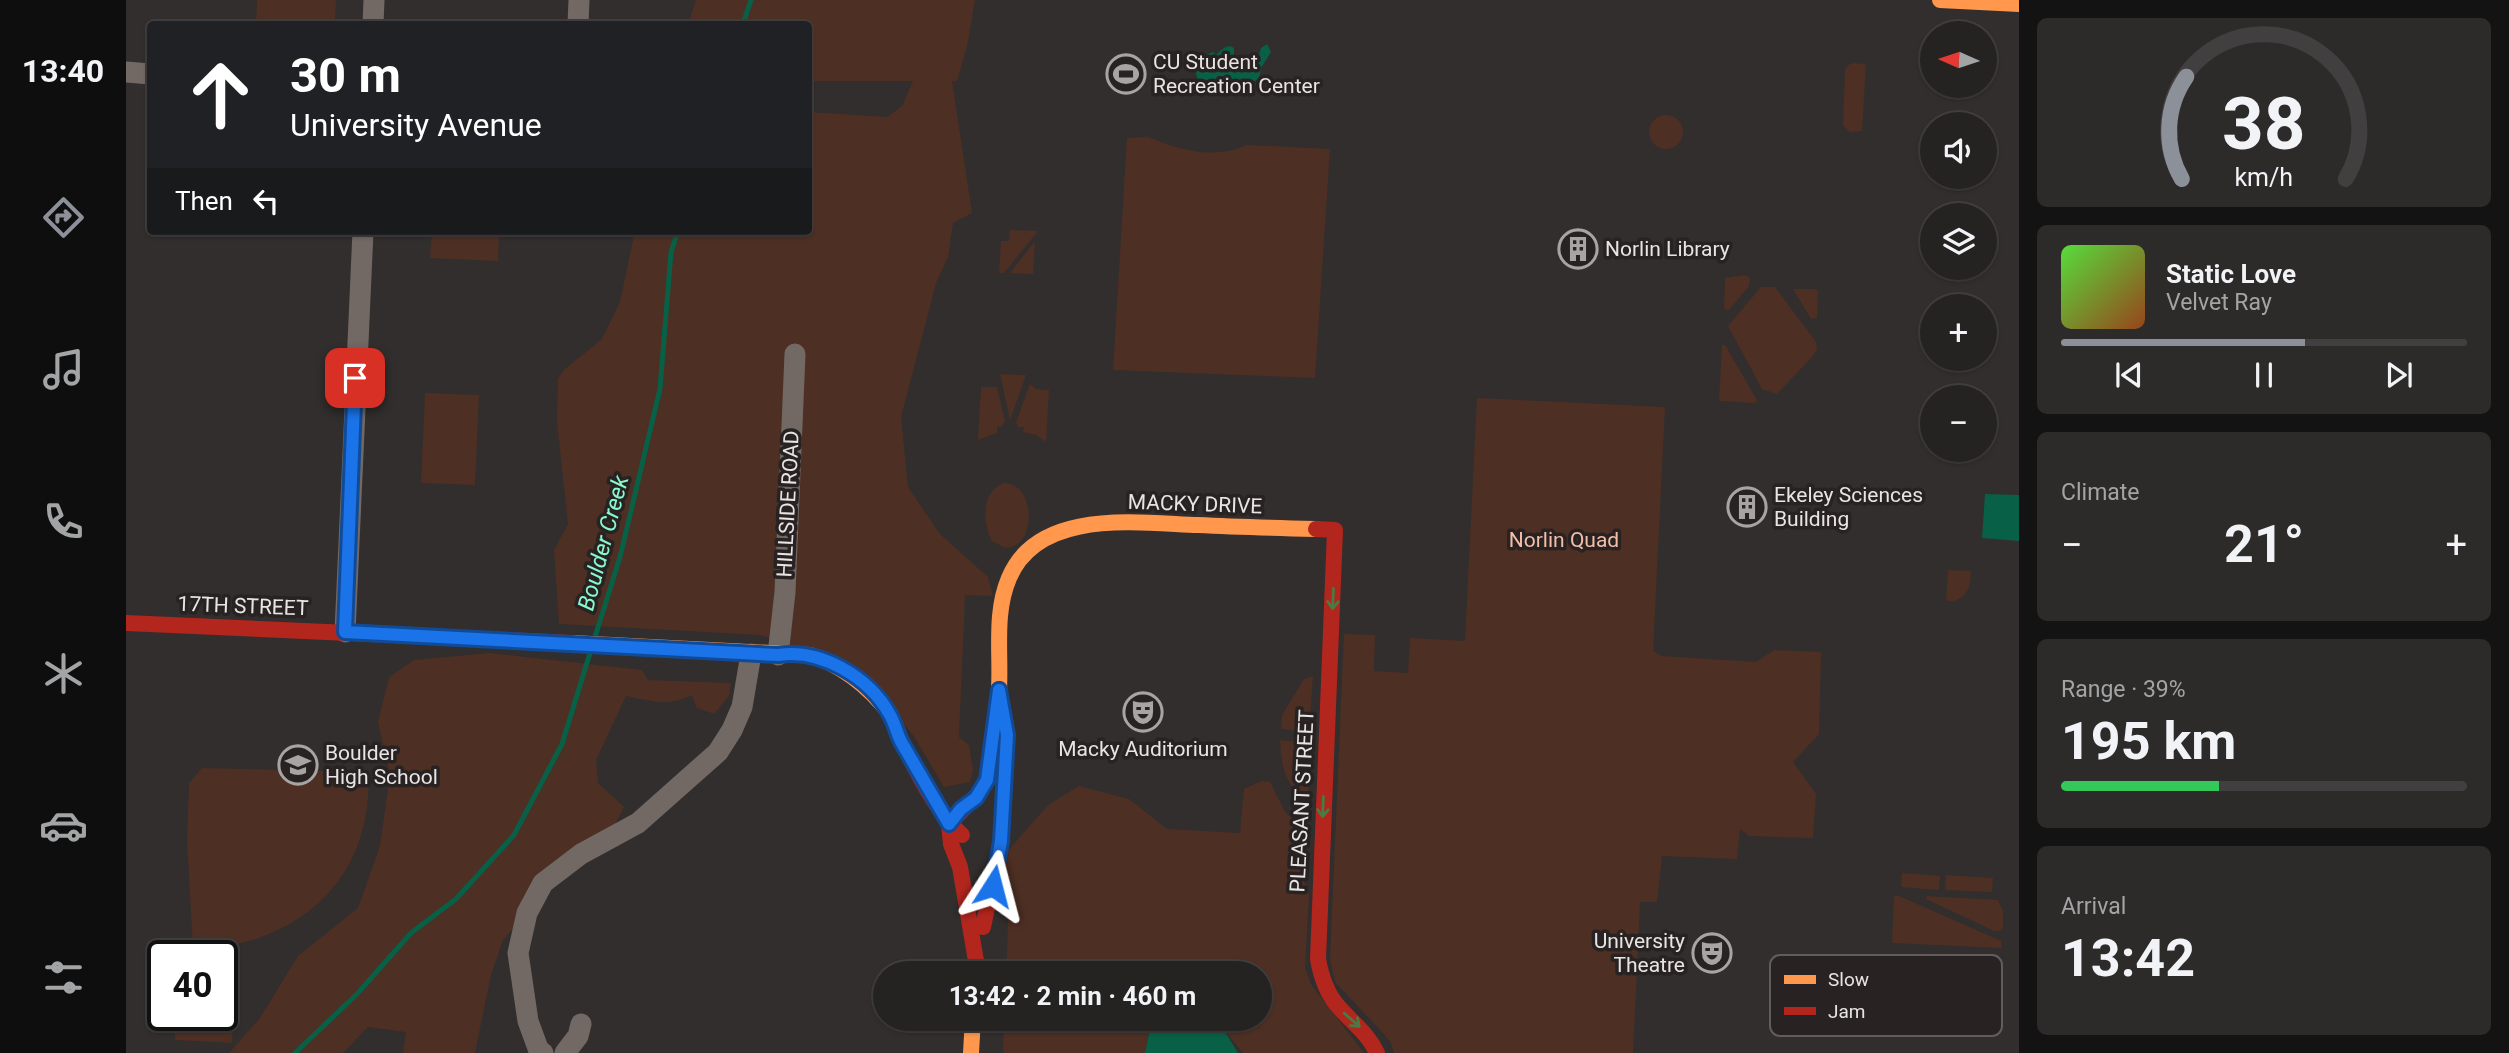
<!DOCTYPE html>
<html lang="en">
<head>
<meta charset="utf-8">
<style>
	:root { --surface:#252222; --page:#2d2a2a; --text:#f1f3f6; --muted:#a3a4a5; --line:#423f40; --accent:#8c9099 }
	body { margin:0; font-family:Roboto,sans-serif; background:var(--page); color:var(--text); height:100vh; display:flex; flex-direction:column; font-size:26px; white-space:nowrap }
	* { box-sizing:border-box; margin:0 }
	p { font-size:23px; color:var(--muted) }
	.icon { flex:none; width:38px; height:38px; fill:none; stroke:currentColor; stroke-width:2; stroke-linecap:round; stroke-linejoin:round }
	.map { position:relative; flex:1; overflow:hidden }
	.drawer { display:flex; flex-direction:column; gap:18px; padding:18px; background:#141313; width:490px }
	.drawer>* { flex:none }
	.banner { position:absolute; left:21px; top:21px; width:665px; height:214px; border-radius:7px; box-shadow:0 2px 5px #0004,0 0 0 2px var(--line); background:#202124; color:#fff; overflow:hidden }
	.needle { width:46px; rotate:273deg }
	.buttons { position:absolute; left:1794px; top:21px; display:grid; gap:14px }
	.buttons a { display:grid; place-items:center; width:77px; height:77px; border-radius:50%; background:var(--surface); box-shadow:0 2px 5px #0004,0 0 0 2px var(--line); font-size:35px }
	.speed { position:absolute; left:21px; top:940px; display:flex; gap:14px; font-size:35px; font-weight:700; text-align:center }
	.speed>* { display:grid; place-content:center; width:91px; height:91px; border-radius:50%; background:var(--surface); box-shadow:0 2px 5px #0004,0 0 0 2px var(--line); line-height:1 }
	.speed .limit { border:4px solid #111; border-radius:10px; background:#fff; color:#111 }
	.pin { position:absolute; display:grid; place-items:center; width:60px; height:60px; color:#fff; margin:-30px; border-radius:14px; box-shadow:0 4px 10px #0006 }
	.me { position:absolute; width:77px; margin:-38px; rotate:9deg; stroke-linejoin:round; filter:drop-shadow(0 0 5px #0008) }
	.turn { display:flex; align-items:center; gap:24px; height:147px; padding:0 28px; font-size:32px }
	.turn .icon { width:91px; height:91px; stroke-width:2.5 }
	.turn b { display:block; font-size:49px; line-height:60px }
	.then { display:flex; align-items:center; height:66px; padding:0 28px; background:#0003; gap:14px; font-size:26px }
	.big { font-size:52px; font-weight:700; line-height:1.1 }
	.drawer .tile { flex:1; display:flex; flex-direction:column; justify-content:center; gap:10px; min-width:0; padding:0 24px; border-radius:10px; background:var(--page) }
	.drawer .dial { align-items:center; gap:0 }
	.dial svg { height:182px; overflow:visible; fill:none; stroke:var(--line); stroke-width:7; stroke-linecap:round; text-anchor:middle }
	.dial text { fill:var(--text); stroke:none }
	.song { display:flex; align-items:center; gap:21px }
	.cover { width:84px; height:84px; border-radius:10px; background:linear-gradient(135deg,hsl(110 70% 55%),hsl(20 70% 35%)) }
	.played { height:7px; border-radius:4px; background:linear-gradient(90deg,var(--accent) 60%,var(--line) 60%) }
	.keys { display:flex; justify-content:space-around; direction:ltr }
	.heat { display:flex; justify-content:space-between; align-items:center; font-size:38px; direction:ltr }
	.charge { height:10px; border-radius:5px; background:linear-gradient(90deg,#34c759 39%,var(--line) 0) }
	.trip { position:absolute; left:747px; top:961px; width:399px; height:70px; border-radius:35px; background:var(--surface); box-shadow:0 2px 5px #0004,0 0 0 2px var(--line); font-weight:700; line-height:70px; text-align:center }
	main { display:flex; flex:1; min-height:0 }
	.tabs { display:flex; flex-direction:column; width:126px; justify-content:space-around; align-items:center; background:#0f0e0e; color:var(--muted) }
	.tabs .icon { width:49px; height:49px }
	.tabs .selected { color:var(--accent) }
	.tabs b { font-size:32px; color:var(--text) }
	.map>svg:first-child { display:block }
	.green { fill:#4e2f23 }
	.water { fill:#086047 }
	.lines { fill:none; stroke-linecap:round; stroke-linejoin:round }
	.stream { stroke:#086047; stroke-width:5 }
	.street { stroke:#726965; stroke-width:21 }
	.slow { stroke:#ff974d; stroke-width:16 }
	.jam { stroke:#b3261e; stroke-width:16 }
	.oneway { stroke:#467c45 }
	.route-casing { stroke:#114b97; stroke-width:18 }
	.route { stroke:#1a73e8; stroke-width:12 }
	.labels { text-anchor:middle; stroke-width:7; stroke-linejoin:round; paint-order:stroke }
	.poi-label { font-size:21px; fill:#e7e4e3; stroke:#282322; text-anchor:start }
	.street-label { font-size:21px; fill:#e7e4e3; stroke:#282322 }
	.park-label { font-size:21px; fill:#f5bca6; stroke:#282322 }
	.water-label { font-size:23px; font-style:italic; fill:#88f9ce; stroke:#282322 }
	.key { fill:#282322; stroke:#615d5c; stroke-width:2 }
	.key-label { font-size:19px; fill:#e7e4e3 }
</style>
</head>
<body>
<main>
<nav class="tabs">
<b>13:40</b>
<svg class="icon selected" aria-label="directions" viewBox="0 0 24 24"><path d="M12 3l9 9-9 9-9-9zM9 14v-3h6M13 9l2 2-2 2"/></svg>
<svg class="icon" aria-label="music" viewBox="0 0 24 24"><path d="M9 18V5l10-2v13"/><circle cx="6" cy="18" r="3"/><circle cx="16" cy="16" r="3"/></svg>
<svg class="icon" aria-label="phone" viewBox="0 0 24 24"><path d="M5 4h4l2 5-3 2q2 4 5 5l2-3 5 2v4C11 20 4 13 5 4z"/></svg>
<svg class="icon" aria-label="climate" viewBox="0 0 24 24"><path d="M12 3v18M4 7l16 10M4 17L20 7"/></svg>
<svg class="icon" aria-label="car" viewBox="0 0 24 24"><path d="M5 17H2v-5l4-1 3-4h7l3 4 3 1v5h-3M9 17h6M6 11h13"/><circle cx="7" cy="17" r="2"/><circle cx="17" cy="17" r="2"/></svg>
<svg class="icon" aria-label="filters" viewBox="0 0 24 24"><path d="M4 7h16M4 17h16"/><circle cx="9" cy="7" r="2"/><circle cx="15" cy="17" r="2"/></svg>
</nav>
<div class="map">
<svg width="1893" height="1053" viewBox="0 0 1893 1053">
	<rect width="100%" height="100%" fill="#312e2d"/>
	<path class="green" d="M 131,0 L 210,0 L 209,24 L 130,24 Z
		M 570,0 L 849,0 L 841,46 L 831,81 L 826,81 L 846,213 L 827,223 L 822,257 L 810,283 L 775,417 L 782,487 L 814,534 L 862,577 L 867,596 L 839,595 L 833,737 L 843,745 L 847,770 L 844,782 L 818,787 L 787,735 L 726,665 L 635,635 L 433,624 L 428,550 L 442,524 L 431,422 L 432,378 L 439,369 L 476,339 L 494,302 L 509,231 L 682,231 L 683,112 L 761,117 L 776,106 L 787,81 L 683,81 L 682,24 L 562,24 Z
		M 1727,63 L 1740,64 L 1736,131 L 1724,132 L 1717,125 L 1719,70 L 1722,65 Z
		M1523 132a17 17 0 1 1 34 0a17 17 0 1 1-34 0Z
		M 1022,137 C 1054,150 1087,160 1121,145 L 1204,149 L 1189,378 L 987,370 L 1001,138 Z
		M 884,230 L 912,231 L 878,273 L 873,273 L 875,241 L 883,241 Z
		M 306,231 L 373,231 L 372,261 L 304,258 Z
		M 909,241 L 907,274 L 884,273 Z
		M 1619,275 L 1624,278 L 1623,286 L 1603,310 L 1598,309 L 1599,278 Z
		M 1635,287 L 1649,287 L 1690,342 L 1691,350 L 1686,357 L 1651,394 L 1636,389 L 1602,326 Z
		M 1667,289 L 1688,289 L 1692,291 L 1691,318 L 1685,319 Z
		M 1596,345 L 1599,345 L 1631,400 L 1630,403 L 1593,401 Z
		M 874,374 L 900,375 L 884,420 Z
		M 904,384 L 910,389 L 923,390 L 920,442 L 910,435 L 897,432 L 898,427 L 892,427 L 890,422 Z
		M 855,387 L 871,387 L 879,421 L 876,426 L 871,427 L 871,433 L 852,440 Z
		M 299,393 L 353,395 L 349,485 L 295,483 Z
		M 1351,398 L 1539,407 L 1527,651 L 1536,656 L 1630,662 L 1648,650 L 1695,652 L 1693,734 L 1667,762 L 1690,794 L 1687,838 L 1623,836 L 1614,829 L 1611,859 L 1536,856 L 1531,902 L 1514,902 L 1507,1053 L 1268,1053 L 1265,1043 L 1256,1032 L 1209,982 L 1204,959 L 1218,634 L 1249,635 L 1248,671 L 1282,673 L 1284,638 L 1339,641 Z
		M 878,483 C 907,483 910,534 890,545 C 887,547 883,547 879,548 L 866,541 C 856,522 855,491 878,483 Z
		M 1822,570 L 1845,571 C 1844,587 1843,595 1827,602 L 1820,600 Z
		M 364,653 L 516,670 L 522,680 L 605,683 L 603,696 L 588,714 L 571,708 L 566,695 C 541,707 526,701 500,696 L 470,760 L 472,783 L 498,807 L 485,832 L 401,913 L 377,940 L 365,975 L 349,1053 L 277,1053 L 280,1032 L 242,1027 L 217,1053 L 103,1053 L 134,1018 L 172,956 L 232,908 L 254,846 L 264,774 L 252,722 L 263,677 L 288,660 Z
		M 1187,676 L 1183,732 L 1155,729 L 1156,715 L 1178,679 Z
		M 1154,740 L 1184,743 L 1182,797 C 1157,786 1156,765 1154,740 Z
		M 76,768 L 243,772 C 243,795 241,819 233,841 C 210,911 137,950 67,948 L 61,840 L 63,783 Z
		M 1136,781 L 1144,782 L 1159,812 L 1176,828 L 1180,840 L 1179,866 L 1174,872 L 1183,894 L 1179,968 L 1186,986 L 1238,1053 L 1117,1053 L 1098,1030 L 1096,1019 L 1134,1018 L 1134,973 L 880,973 L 883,899 L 870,906 L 879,854 L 922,805 L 953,786 L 1003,799 L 1041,829 L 1114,833 L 1118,789 Z
		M 1776,873 L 1814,876 L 1813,890 L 1775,887 Z
		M 1820,875 L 1867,878 L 1866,892 L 1819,890 Z
		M 1771,895 L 1875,941 L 1876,948 L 1766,943 L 1768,897 Z
		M 1801,896 L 1872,900 L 1877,911 L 1877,928 L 1874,931 L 1868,931 L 1800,899 Z
		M 96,979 L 110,980 L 106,1043 L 49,1040 L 50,1015 L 96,1015 Z
		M 878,1019 L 1026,1019 L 1019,1053 L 877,1053 Z"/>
	<path class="water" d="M 1141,44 L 1145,52 L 1135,68 L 1133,79 L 1121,84 L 1111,93 L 1101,95 L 1092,93 L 1084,85 L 1074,82 L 1070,75 L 1071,64 L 1080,55 L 1087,52 L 1090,55 C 1095,50 1102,43 1108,48 L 1108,56 L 1124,56 L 1132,59 L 1135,48 Z
		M 1859,494 L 1893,495 L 1893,541 L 1856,538 Z
		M 1026,1019 L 1096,1019 L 1098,1030 L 1112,1053 L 1019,1053 Z"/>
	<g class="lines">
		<path class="stream" d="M 617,24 L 625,0
			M 469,637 L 494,557 L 534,389 L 545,252 L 552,231
			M 169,1053 L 231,994 L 285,933 L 330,899 L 388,835 L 436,744 L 464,653"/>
		<path class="street" d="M 247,24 L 248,0
			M 452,24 L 453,0
			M 0,72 L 24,74
			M 219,632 L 237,231
			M 652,655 L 659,592 L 669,354
			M 417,1053 L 413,1051 L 402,1021 L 392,953 L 401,913 L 417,883 L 455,854 L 512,823 L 592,752 L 606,730 L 616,707 L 625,654
			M 439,1053 L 452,1036 L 455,1024"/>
		<path class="slow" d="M 1814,0 L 1893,4
			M 446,643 L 684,655 C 718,666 743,687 765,715
			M 873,689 C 875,652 868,613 883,578 C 912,508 1012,523 1072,525 C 1111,527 1150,528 1190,529
			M 845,1053 L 847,1018"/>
		<path class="jam" d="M 1190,529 L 1209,530 L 1192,959 C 1195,976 1200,992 1211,1005 C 1225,1022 1242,1033 1251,1053
			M 0,623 L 446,643
			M 765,715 C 778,749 808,811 836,835
			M 857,927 L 875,841 L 880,753
			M 850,961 L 834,867 L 825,844 L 823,824 L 854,792 L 861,781 L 873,689"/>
	</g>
	<defs><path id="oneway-shaft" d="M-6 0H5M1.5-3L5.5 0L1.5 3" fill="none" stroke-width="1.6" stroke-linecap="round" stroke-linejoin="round" transform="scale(1.75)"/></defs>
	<g class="oneway">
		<use href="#oneway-shaft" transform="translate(1207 599) rotate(92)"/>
		<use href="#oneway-shaft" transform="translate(1197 807) rotate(92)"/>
		<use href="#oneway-shaft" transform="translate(1226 1020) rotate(41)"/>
	</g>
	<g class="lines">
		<g class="route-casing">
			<path id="route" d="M 229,378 L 219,632 L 652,655 C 695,648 744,678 764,715 C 770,725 771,736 777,745 C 792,771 808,798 823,824 L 835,809 L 850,798 L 861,780 L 873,690 L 881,735 L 875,841 L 867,886"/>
		</g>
		<use href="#route" class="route"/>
	</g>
	<defs>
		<g id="stadium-ring" transform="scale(2.0125)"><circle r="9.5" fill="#282322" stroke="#a7a4a3" stroke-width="1.5"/><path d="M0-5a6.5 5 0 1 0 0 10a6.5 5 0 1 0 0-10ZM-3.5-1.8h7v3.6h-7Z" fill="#a7a4a3"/></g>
		<g id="building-ring" transform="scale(2.0125)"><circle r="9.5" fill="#282322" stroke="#a7a4a3" stroke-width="1.5"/><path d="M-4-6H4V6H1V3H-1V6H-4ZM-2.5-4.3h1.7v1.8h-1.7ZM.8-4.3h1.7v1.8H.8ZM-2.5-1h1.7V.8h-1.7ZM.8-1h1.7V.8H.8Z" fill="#a7a4a3"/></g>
		<g id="theatre-ring" transform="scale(2.0125)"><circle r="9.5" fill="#282322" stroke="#a7a4a3" stroke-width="1.5"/><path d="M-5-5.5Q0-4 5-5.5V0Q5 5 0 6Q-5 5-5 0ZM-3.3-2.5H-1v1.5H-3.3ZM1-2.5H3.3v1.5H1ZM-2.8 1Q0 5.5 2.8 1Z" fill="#a7a4a3"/></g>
		<g id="school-ring" transform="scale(2.0125)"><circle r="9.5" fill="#282322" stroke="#a7a4a3" stroke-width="1.5"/><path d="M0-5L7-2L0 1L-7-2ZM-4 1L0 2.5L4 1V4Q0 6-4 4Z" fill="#a7a4a3"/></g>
	</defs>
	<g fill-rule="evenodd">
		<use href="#stadium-ring" x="1000" y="74"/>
		<use href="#building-ring" x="1452" y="249"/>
		<use href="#building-ring" x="1621" y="507"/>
		<use href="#theatre-ring" x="1017" y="712"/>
		<use href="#school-ring" x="172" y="765"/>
		<use href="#theatre-ring" x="1586" y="953"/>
	</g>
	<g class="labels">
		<g class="poi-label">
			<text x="1027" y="69">CU Student<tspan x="1027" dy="24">Recreation Center</tspan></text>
			<text x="1479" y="256">Norlin Library</text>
			<text x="1648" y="502">Ekeley Sciences<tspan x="1648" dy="24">Building</tspan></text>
			<text x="1017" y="756" text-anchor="middle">Macky Auditorium</text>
			<text x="199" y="760">Boulder<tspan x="199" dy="24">High School</tspan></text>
			<text x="1559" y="948" text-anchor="end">University<tspan x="1559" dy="24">Theatre</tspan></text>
		</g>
		<g class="street-label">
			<text transform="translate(662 504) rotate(-87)" y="7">HILLSIDE ROAD</text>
			<text transform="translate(1069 504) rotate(2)" y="7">MACKY DRIVE</text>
			<text transform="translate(117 606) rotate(2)" y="7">17TH STREET</text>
			<text transform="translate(1176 801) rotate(-87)" y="7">PLEASANT STREET</text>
		</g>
		<g class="park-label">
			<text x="1438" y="547">Norlin Quad</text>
		</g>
		<g class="water-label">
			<text transform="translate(477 543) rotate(-75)" y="8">Boulder Creek</text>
		</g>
	</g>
	<rect x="1644" y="955" width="232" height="81" rx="10" class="key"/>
	<rect x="1658" y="975" width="32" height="9" fill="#ff974d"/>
	<rect x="1658" y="1007" width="32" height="8" fill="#b3261e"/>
	<g class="key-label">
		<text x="1702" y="986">Slow</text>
		<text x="1702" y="1018">Jam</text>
	</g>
</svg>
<div class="buttons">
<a><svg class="needle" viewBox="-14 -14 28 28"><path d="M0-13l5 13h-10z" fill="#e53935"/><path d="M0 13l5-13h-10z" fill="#a3a4a5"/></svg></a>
<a><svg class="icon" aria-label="sound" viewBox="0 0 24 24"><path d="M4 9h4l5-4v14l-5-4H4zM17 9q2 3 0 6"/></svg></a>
<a><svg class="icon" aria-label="layers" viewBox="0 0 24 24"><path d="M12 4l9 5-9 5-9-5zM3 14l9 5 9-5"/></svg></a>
<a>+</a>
<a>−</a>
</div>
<div class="speed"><div class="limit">40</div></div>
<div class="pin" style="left:229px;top:378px;background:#d93025"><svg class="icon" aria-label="arrive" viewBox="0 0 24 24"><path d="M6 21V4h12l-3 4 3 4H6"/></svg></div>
<svg class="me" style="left:867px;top:886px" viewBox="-20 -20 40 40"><path d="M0-17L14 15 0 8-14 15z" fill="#1a73e8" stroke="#fff" stroke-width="4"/></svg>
<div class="trip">13:42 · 2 min · 460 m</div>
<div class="banner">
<div class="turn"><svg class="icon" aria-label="ahead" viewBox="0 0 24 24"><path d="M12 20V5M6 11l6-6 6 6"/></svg><div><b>30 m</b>University Avenue</div></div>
<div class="then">Then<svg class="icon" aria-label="left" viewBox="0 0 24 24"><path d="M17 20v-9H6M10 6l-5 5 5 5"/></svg></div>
</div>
</div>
<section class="drawer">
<div class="tile dial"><svg viewBox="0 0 100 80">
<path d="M14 69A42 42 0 1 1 86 69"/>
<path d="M14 69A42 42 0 0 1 16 24" stroke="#8c9099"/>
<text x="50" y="56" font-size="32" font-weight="700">38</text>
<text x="50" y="72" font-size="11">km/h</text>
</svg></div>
<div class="tile">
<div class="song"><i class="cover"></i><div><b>Static Love</b><p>Velvet Ray</p></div></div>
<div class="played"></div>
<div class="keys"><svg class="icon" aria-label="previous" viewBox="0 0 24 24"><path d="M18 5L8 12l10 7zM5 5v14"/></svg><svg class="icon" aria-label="pause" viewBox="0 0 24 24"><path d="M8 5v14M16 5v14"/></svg><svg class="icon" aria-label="next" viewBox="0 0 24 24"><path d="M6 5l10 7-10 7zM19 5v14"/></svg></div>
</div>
<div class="tile"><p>Climate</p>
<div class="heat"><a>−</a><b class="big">21°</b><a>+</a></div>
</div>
<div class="tile"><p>Range · 39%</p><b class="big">195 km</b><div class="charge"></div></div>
<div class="tile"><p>Arrival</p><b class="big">13:42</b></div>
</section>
</main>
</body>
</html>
